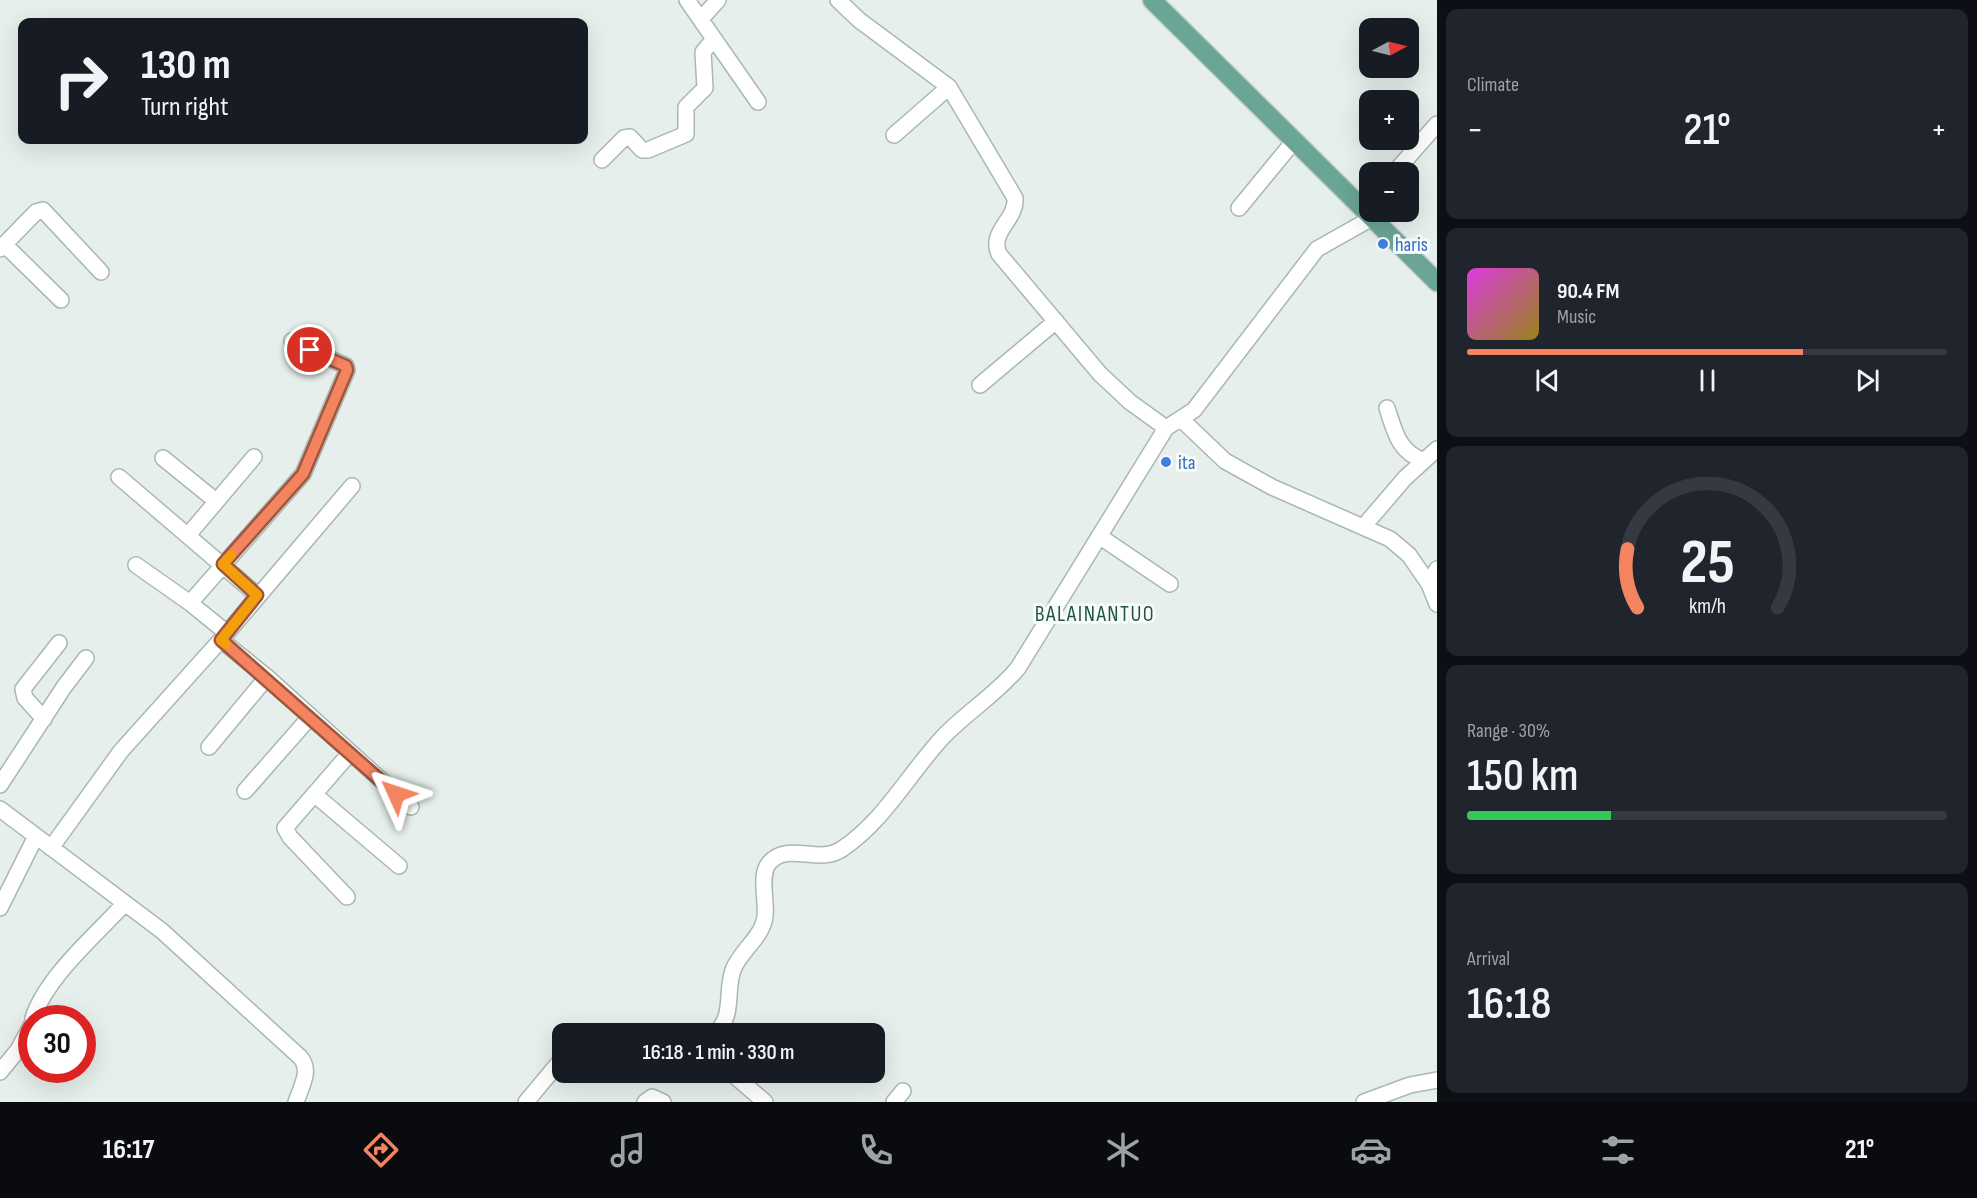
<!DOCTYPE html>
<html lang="en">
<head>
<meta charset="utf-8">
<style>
	:root { --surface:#171b24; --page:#20242c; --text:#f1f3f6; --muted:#9ea1a6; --line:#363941; --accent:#f4845f }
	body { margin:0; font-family:"Sofia Sans Condensed",sans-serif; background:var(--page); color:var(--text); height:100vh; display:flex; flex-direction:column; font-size:22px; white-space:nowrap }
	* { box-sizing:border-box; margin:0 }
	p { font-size:20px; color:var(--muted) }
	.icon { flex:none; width:33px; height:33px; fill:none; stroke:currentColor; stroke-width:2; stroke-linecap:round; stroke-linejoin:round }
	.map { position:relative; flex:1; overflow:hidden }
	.details { display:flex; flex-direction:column; gap:9px; padding:9px; background:#0d0f14; width:540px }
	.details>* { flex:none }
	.guide { position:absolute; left:18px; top:18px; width:570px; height:126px; border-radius:12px; box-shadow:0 6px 24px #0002; background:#171b24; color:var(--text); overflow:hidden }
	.needle { width:39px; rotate:83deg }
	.fabs { position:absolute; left:1359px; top:18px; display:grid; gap:12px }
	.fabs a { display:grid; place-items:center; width:60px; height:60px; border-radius:12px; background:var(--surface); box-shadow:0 6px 24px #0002; font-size:30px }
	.speed { position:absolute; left:18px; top:1005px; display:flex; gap:12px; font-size:30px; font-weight:700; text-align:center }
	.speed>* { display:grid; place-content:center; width:78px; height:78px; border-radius:50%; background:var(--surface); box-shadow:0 6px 24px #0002; line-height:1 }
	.speed .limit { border:9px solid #d22; background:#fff; color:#111 }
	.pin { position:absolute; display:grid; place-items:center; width:51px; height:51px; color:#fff; margin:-26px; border:3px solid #fff; border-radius:50%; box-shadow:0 2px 6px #0007 }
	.me { position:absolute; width:66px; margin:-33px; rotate:312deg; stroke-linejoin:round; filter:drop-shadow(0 0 4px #0008) }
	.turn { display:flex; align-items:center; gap:21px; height:126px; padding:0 24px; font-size:27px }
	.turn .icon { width:78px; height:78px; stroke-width:2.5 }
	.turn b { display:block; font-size:42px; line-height:51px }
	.big { font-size:45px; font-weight:600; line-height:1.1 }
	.details .tile { flex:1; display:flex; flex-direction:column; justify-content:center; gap:9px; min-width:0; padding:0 21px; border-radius:12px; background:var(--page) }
	.details .dial { align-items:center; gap:0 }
	.dial svg { height:156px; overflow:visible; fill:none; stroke:var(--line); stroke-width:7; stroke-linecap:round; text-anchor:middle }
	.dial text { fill:var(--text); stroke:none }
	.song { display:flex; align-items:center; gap:18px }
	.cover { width:72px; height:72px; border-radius:9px; background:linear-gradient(135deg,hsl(300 70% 55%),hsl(50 70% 35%)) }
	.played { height:6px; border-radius:3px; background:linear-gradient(90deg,var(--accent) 70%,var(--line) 70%) }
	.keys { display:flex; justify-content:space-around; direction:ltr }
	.heat { display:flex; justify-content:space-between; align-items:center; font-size:33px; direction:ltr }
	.charge { height:9px; border-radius:4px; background:linear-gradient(90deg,#34c759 30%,var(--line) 0) }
	.trip { position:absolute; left:552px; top:1023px; width:333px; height:60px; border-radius:12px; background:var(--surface); box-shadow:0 6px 24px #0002; font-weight:600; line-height:60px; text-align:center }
	.tabs { display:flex; height:96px; justify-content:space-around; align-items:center; background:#090b0e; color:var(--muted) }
	.tabs .icon { width:42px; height:42px }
	.tabs .active { color:var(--accent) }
	.tabs b { font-size:27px; color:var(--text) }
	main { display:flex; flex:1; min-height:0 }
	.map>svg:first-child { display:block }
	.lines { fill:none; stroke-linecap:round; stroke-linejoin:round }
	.minor-casing { stroke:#a8b8b2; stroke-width:18 }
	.major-casing { stroke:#c2cac8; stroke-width:21 }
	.minor { stroke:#fff; stroke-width:15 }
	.major { stroke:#6aa596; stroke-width:18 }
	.route-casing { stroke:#9f563e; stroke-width:15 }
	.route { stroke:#f4845f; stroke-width:10 }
	.slow { stroke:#f59e0b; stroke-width:10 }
	.shop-dot { fill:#3f7fe0; stroke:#f7fbf9; stroke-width:2 }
	.labels { text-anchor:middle; stroke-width:6; stroke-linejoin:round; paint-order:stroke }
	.shop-label { font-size:20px; fill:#366cbe; stroke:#f7fbf9; text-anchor:start }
	.quarter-label { font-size:22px; letter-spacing:1.5px; fill:#1f5548; stroke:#f7fbf9 }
</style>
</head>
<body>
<main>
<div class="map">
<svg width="1437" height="1102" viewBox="0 0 1437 1102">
	<rect width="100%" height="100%" fill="#e6efeb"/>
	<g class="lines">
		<g class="minor-casing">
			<path id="minor" d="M 687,0 L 758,102
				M 838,0 L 859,20 L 949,87 L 1015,198 C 1017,220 989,231 999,254 L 1100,374 L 1130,402 L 1166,428
				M 701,19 L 718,0
				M 894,135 L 949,87
				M 602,160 L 624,138 L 630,137 L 642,150 L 648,150 L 686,134 L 686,107 L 705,88 L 703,52 L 714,39
				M 1395,172 L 1437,124
				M 1239,208 L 1294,141
				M 4,244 L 61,300
				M 0,249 L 36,212 L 43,210 L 101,272
				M 980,385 L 1056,321
				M 1387,408 C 1395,432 1398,451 1424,461
				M 1181,419 L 1225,461 L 1272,487 L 1390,539 L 1409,555 L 1429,584
				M 163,458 L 216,501
				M 119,477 L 257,595
				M 1364,526 L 1405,478 L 1437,449
				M 189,534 L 254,457
				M 1099,536 L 1170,584
				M 136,565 L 190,603
				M 1437,569 L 1429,584 L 1437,604
				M 227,633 L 190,603 L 303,474 L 347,370 L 346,366 L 292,341
				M 221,640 L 267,677 L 411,807
				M 44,719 L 25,698 L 23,689 L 59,643
				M 209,747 L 267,677
				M 0,785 L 64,687 L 86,658
				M 245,791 L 310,717
				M 314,794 L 399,866
				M 0,809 L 162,931 L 300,1057 C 312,1070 301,1087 296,1102
				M 51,848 L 121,751 L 227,633 L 352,486
				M 347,897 L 290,837 L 285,828 L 350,753
				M 0,908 L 36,836
				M 33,1018 C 46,977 96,935 125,903
				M 715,1034 C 735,1015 725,993 733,970 C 740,951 763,937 765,916 C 767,902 759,875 769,863 C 788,841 819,865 842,849 C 884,821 908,775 942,738 C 965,713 996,695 1018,668 L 1166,428 L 1194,410 L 1317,249 L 1372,218
				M 0,1072 L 18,1050 L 32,1024
				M 730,1072 L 765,1102
				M 526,1102 L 562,1059
				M 645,1102 L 652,1097 L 663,1102
				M 894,1102 L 903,1091
				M 1364,1102 L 1410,1085 L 1437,1080"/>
		</g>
		<g class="major-casing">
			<path id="major" d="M 1152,0 L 1437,282"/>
		</g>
		<use href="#minor" class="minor"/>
		<use href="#major" class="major"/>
	</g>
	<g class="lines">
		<g class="route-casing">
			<path id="route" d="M 310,350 L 346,366 L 347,370 L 303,474 L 223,564 L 257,595 L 221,640 L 396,794"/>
		</g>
		<use href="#route" class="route"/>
		<path class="slow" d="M 226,644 L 221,640 L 257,595 L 223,564 L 231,555"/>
	</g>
	<g class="shop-dot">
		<circle cx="1383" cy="244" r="6"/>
		<circle cx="1166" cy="462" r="6"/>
	</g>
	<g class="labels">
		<g class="shop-label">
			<text x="1395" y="251">haris</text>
			<text x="1178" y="469">ita</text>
		</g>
		<g class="quarter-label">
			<text x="1095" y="621">BALAINANTUO</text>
		</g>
	</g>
</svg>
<div class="fabs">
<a><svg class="needle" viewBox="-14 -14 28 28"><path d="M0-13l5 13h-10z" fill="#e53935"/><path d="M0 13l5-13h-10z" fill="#9ea1a6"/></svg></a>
<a>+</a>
<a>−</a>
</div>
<div class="speed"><div class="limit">30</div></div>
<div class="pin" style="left:310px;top:350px;background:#d93025"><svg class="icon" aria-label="arrive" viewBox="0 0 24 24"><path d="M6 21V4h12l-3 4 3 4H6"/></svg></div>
<svg class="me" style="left:396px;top:794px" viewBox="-20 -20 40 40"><path d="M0-17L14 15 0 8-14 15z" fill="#f4845f" stroke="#fff" stroke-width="4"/></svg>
<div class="trip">16:18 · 1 min · 330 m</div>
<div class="guide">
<div class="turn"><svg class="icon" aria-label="right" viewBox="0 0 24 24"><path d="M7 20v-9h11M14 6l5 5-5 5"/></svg><div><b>130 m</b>Turn right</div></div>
</div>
</div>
<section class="details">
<div class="tile"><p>Climate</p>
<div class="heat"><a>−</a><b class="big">21°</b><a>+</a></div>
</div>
<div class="tile">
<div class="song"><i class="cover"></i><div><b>90.4 FM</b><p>Music</p></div></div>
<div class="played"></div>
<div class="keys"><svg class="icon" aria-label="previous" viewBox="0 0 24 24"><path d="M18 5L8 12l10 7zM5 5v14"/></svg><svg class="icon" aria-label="pause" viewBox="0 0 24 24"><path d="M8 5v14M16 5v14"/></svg><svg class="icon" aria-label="next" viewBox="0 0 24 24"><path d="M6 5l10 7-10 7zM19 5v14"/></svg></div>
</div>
<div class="tile dial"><svg viewBox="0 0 100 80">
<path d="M14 69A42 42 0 1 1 86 69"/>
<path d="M14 69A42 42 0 0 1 9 39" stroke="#f4845f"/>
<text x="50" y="56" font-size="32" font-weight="700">25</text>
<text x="50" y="72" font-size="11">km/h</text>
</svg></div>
<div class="tile"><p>Range · 30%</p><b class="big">150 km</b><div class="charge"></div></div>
<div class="tile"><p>Arrival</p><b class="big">16:18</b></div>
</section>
</main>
<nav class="tabs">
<b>16:17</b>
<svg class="icon active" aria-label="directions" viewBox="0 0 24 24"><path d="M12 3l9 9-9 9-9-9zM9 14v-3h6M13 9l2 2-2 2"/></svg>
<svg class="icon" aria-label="music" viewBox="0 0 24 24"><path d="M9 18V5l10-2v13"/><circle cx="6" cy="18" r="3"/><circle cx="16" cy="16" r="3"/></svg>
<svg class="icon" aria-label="phone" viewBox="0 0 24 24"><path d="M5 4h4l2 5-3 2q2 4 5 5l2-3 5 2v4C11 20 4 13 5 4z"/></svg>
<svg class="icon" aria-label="climate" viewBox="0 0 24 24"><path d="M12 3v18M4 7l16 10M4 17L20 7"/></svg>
<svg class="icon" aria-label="car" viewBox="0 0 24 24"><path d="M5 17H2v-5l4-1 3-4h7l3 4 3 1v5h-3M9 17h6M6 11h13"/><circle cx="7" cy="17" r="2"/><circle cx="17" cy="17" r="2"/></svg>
<svg class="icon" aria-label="filters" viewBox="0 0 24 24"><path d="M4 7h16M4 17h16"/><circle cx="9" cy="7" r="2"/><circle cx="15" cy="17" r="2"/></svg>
<b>21°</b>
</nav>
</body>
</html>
